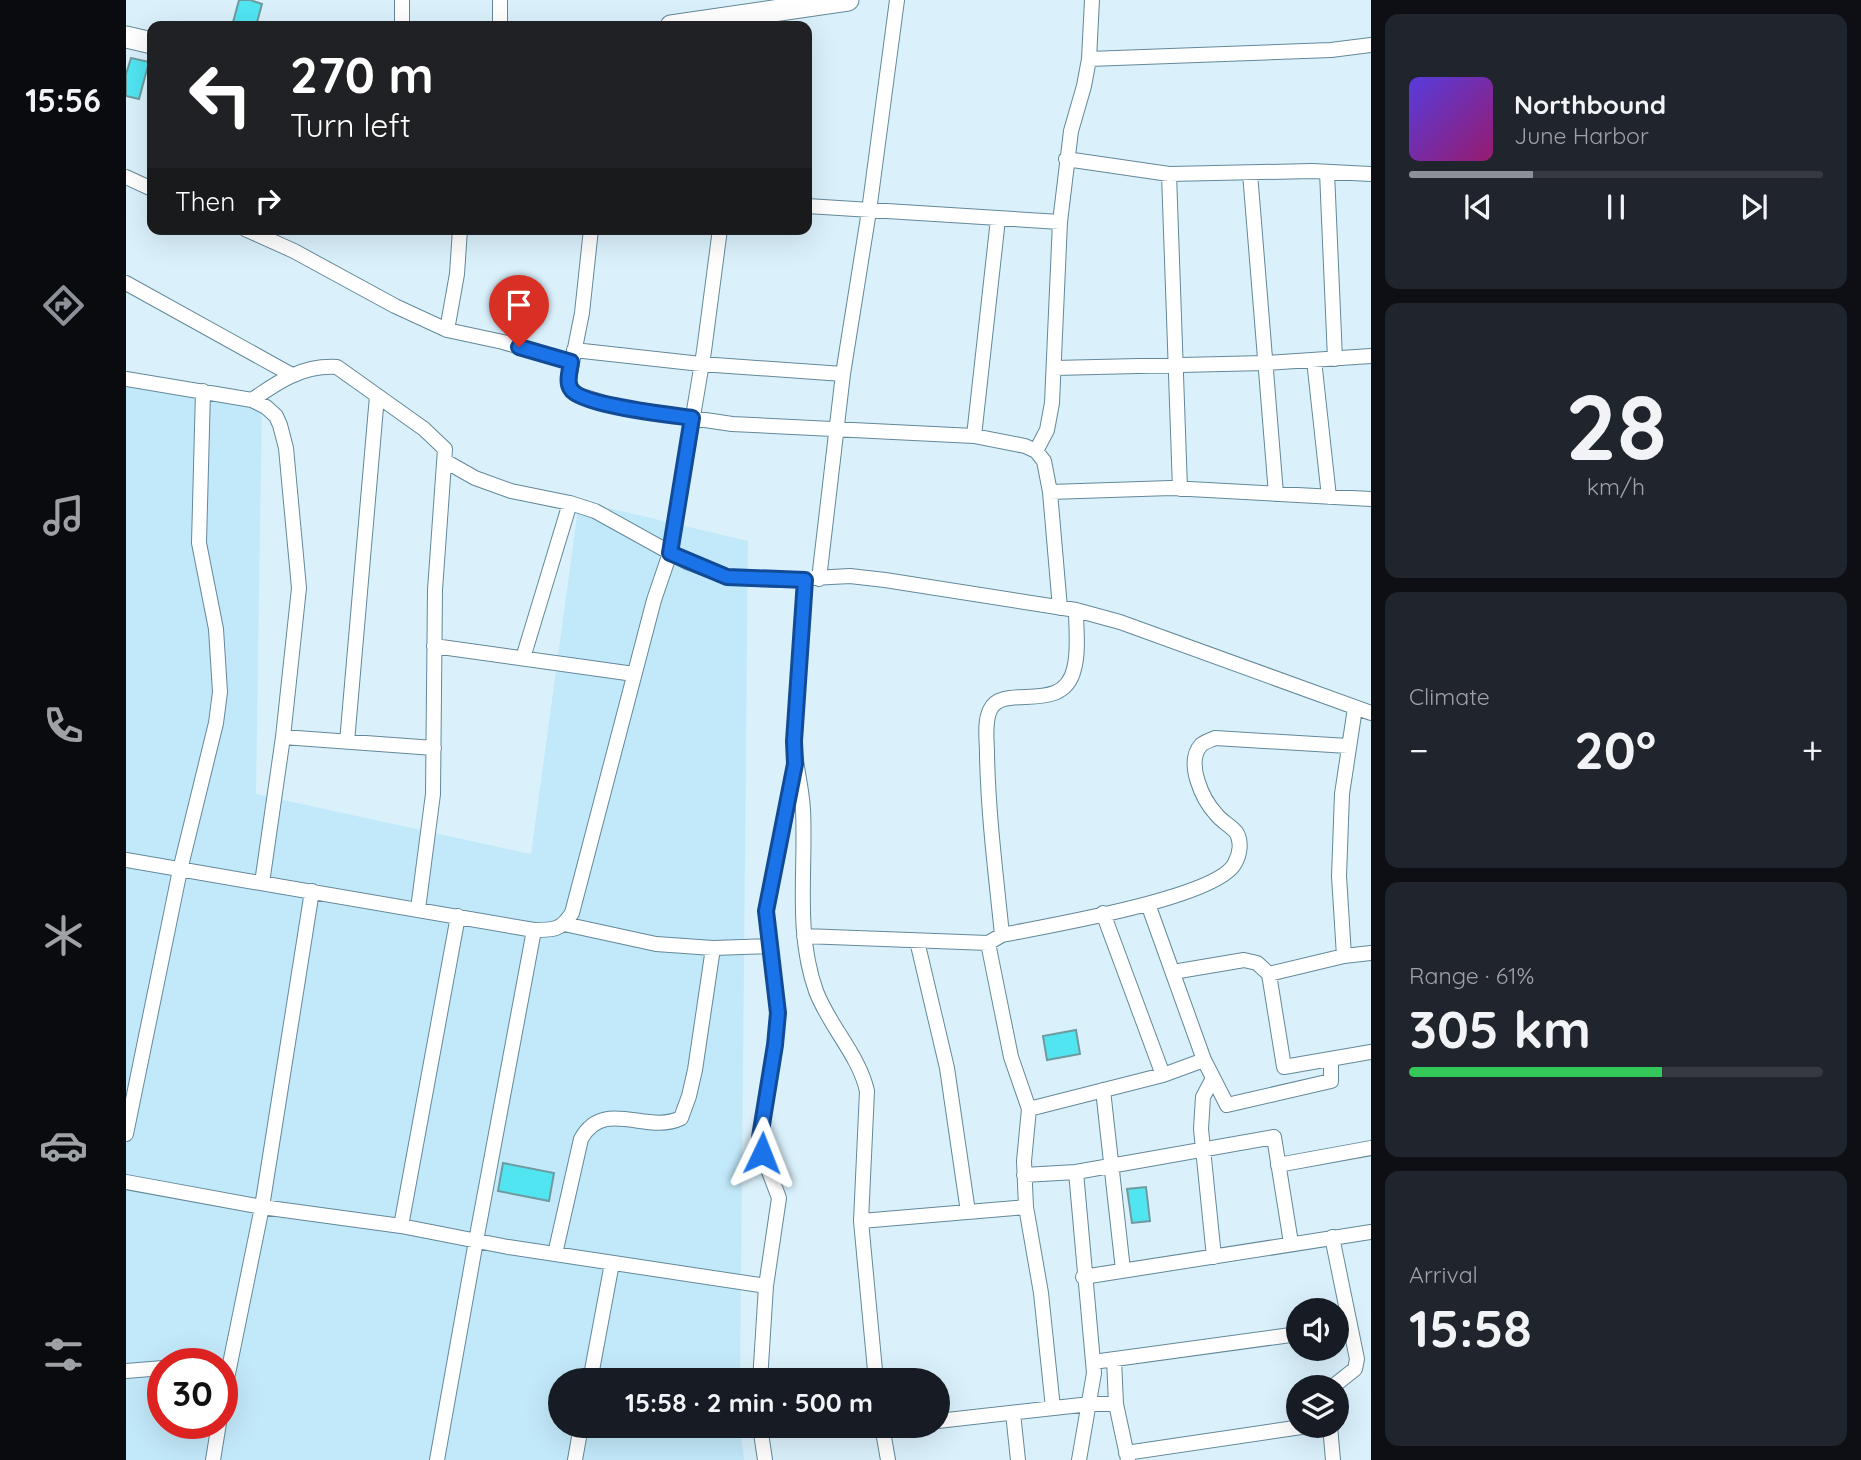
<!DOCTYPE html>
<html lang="en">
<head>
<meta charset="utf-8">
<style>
	:root { --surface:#171b24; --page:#20242c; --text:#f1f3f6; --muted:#9ea1a6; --line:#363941; --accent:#8c9099 }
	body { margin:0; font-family:Quicksand,sans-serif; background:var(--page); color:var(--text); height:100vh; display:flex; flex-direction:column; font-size:26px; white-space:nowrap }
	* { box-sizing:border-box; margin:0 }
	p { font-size:23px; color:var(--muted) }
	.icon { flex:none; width:38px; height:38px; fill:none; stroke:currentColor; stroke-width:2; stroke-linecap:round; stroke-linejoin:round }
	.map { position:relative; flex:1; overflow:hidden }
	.details { display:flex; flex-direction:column; gap:14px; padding:14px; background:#0d0f14; width:490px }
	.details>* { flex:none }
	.guide { position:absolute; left:21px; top:21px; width:665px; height:214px; border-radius:14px; box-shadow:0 7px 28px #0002; background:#202124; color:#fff; overflow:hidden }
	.controls { position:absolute; left:1160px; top:1298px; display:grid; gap:14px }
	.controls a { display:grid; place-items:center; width:63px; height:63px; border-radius:50%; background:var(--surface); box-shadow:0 7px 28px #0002; font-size:35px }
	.speed { position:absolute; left:21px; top:1348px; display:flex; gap:14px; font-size:35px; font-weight:700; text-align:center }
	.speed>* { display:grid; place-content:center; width:91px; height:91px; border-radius:50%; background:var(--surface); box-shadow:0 7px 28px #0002; line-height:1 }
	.speed .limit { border:10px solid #d22; background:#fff; color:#111 }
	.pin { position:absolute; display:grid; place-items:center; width:60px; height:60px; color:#fff; margin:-72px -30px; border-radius:50% 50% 50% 0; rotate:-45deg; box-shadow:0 0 7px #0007 }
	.pin .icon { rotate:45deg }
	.me { position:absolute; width:77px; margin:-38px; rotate:2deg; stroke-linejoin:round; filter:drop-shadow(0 0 5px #0008) }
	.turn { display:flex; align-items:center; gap:24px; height:147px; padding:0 28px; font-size:32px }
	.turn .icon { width:91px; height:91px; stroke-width:2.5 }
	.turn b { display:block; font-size:49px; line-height:60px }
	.then { display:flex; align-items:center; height:66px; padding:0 28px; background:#0003; gap:14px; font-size:26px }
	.big { font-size:52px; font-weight:700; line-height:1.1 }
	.details .widget { flex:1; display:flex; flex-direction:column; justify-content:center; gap:10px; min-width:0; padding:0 24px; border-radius:14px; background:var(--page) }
	.details .dial { align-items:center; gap:0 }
	.dial b { font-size:91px; line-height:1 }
	.song { display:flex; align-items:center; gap:21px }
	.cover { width:84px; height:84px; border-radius:10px; background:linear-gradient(135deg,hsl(250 70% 55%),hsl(320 70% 35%)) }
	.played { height:7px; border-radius:4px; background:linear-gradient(90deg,var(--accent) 30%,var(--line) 30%) }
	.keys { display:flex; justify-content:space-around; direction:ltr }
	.heat { display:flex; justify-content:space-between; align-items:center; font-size:38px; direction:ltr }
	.charge { height:10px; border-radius:5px; background:linear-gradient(90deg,#34c759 61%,var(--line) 0) }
	.trip { position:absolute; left:422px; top:1368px; width:402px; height:70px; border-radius:35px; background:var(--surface); box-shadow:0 7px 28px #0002; font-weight:700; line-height:70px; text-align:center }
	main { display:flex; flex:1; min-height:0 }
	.tabs { display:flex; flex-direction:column; width:126px; justify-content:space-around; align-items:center; background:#090b0e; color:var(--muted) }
	.tabs .icon { width:49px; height:49px }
	.tabs .on { color:var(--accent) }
	.tabs b { font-size:32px; color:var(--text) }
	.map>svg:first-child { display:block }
	.built { fill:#c2e9fa; fill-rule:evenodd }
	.building { fill:#51e5f2; stroke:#6e9b9f; stroke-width:2 }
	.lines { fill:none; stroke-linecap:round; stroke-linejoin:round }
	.minor-casing { stroke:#638899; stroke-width:16 }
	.primary-casing { stroke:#638899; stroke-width:23 }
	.minor { stroke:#fff; stroke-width:14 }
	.primary { stroke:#fff; stroke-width:21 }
	.route-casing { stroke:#114b97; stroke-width:18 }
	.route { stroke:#1a73e8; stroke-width:12 }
</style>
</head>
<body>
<main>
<nav class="tabs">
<b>15:56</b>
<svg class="icon on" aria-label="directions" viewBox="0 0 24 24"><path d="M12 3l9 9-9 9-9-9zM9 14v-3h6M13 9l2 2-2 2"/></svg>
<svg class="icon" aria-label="music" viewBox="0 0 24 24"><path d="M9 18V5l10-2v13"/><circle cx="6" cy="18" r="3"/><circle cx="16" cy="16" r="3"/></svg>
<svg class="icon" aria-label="phone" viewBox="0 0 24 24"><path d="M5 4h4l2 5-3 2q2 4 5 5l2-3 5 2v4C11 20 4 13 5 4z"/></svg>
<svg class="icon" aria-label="climate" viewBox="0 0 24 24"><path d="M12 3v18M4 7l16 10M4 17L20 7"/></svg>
<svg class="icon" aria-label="car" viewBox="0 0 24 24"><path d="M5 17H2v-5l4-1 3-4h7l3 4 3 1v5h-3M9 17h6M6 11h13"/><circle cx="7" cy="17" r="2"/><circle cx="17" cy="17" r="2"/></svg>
<svg class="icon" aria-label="filters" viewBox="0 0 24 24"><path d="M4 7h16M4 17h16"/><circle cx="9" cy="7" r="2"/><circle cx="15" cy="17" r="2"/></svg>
</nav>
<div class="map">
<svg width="1245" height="1460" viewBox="0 0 1245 1460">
	<rect width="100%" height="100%" fill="#daf1fc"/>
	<path class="built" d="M 0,377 L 136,398 L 130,794 L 405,854 L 453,501 L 622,541 L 614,1381 L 434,1381 L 434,1426 L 614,1426 L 618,1460 L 0,1460 ZM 37,1363 L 96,1363 L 96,1423 L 37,1423 Z"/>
	<path class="building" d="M 113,0 L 124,0 L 136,4 L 130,26 L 106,26 Z
		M 5,58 L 23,62 L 13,99 L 0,96 L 0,74 Z
		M 950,1030 L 954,1054 L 921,1060 L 917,1036 Z
		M 377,1163 L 428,1173 L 423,1201 L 372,1191 Z
		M 1020,1187 L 1024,1221 L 1006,1223 L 1001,1189 Z"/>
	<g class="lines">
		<g class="minor-casing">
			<path id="minor" d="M 276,0 L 276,26
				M 374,0 L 374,26
				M 963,59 L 1205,50 L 1245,45
				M 940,159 L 1043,174 L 1186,171 L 1245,174
				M 1201,172 L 1209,359
				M 1124,173 L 1150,494
				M 1043,174 L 1054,489
				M 0,177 L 26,189
				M 681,206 L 934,222
				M 119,229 L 168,251 L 269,306 L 321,330 L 377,342 L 445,362
				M 465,229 L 456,313 L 442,383 L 449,394 L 492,407 L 606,424 L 848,436 L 899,446 L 910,451 L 918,461 L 924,492 L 934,608
				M 0,283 L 166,375
				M 321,330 L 331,274 L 334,229
				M 448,350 L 575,364 L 717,374
				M 1188,360 L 1203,497
				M 928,368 L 1139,363 L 1245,356
				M 0,379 L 126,400 L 140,407 L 150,416 L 154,425 L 160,448 L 173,588 L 157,737 L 136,883
				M 126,400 C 153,381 177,365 211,367 L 298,429 L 319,449 L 309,590 L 307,794 L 292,909
				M 848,436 L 872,219
				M 910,451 L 921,430 L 926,403 L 934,222 L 945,131 L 958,86 L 963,59 L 966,0
				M 319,461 L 349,478 L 385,491 L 444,503 L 469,511 L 561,562 L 601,577 L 649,580 L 724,576 L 759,580 L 950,610 L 994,622 L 1245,713
				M 924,492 L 1045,488 L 1245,499
				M 693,579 L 717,374 L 743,211 L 771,0
				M 679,580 L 668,741 C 669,765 676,787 677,810 C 680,871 669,932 690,991 C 703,1026 733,1055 741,1091 L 735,1221 L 750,1381
				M 308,646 L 508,674
				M 397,658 L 444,503
				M 157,737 L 308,748
				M 221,742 L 251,396
				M 0,860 L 408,930 C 428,930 435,930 446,913 L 528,600 L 544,553 L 578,351 L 594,229
				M 1022,904 L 1078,1060 L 1101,1105 L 1205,1081 L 1205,1059
				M 977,913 L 1037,1075
				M 438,924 L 530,944 L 587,948 L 643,946
				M 876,935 C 870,875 862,814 861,753 C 861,740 858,723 864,710 C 877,682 937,716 948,669 C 953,651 950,629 950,610
				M 678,936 L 862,943 L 876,935 C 919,926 1092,898 1109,863 C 1114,854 1116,841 1110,832 C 1104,825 1095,821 1090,814 C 1077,800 1059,763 1075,745 C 1078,742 1085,740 1089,738 L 1222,746
				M 791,941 L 821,1068 L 842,1212
				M 862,943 L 885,1057 L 903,1109 L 898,1161 L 900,1207 L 915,1293 L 927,1408
				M 1218,956 L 1213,876 L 1216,794 L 1229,708
				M 1047,972 L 1118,960 L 1131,963 L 1143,974 L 1158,1067 L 1245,1052
				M 1143,974 L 1218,956 L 1245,953
				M 1086,1080 L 1077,1097 L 1075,1129 L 1088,1257
				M 977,1090 L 997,1270
				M 903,1109 L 1037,1075 L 1078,1060
				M 0,1134 L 54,870 L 90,723 L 94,692 L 90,629 L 73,543 L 77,391
				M 1152,1165 L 1245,1148
				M 950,1172 L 968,1373 L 953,1460
				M 898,1175 L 950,1172 L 1148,1137 L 1165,1243
				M 0,1182 L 136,1207 L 275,1226 L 382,1247 L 640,1286
				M 735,1221 L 900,1207
				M 275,1226 L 332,916
				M 429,1254 L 455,1139 C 478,1097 521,1135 555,1118 L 563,1096 L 569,1070 L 587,948
				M 957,1277 L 1245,1232
				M 988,1359 L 990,1404 L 1002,1460
				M 967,1362 L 1172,1334
				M 0,1371 L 37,1368
				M 464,1381 L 486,1263
				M 634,1381 L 640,1286 L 653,1198 L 636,1153 L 634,1137 L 649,1045 L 652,1013 L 640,911 L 668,773
				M 1205,1388 L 1229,1369 L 1231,1359 L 1206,1237
				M 96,1403 L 136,1207 L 186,891
				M 887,1413 L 892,1460
				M 812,1421 L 964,1404 L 990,1404
				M 634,1426 L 639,1460
				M 756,1426 L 762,1460
				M 1204,1426 L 1207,1460
				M 1000,1453 L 1182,1426
				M 87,1460 L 93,1423
				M 311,1460 L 350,1241 L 408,930
				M 449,1460 L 455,1426"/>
		</g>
		<g class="primary-casing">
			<path id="primary" d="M 545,26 L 722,0
				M 0,37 L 26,43"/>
		</g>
		<use href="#minor" class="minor"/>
		<use href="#primary" class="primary"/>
	</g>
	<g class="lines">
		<g class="route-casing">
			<path id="route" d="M 393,347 L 445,362 C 444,371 440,382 445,389 C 454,405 545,415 566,418 L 544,553 L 601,577 L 679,580 L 668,741 L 669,764 L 640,911 L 652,1013 L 649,1045 L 634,1137 L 636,1153"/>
		</g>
		<use href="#route" class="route"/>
	</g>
</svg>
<div class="controls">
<a><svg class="icon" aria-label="sound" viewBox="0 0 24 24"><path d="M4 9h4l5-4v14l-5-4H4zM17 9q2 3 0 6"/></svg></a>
<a><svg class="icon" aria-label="layers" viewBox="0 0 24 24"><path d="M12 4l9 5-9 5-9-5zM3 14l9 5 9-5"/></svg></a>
</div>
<div class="speed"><div class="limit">30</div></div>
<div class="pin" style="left:393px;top:347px;background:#d93025"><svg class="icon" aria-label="arrive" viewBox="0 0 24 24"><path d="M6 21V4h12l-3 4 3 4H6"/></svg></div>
<svg class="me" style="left:636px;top:1153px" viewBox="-20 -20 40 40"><path d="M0-17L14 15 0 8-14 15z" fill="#1a73e8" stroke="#fff" stroke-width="4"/></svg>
<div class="trip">15:58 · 2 min · 500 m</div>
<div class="guide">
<div class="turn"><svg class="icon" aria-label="left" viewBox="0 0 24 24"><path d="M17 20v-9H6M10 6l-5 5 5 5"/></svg><div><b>270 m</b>Turn left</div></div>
<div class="then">Then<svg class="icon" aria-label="right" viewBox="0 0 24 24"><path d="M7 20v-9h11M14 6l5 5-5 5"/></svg></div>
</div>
</div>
<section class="details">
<div class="widget">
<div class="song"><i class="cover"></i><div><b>Northbound</b><p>June Harbor</p></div></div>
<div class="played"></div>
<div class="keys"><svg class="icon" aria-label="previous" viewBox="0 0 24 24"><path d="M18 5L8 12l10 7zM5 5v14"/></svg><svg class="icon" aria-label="pause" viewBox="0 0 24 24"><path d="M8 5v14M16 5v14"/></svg><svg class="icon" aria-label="next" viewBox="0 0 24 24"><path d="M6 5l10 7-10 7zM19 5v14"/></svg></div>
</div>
<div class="widget dial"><b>28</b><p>km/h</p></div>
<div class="widget"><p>Climate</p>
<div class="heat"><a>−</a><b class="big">20°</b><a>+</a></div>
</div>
<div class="widget"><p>Range · 61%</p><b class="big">305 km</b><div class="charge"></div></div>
<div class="widget"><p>Arrival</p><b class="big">15:58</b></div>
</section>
</main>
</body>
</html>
